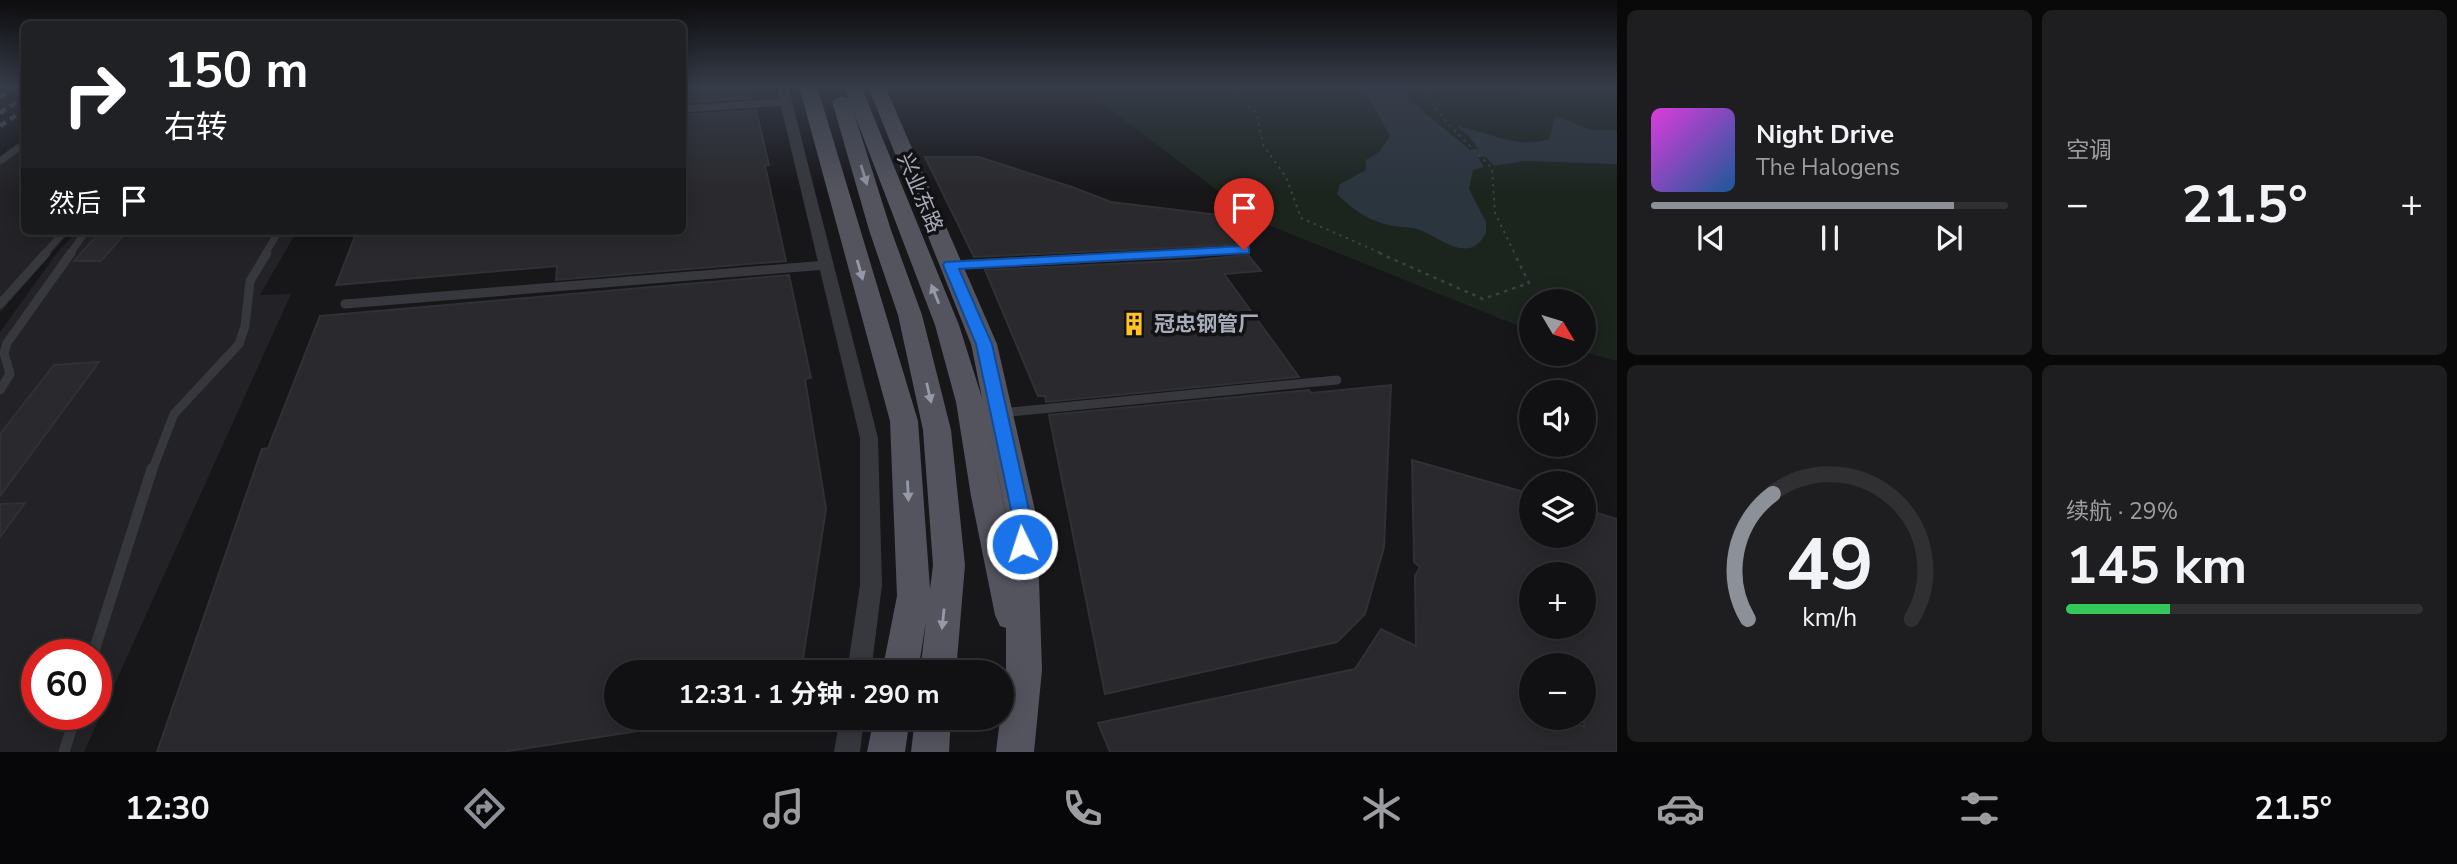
<!DOCTYPE html>
<html lang="zh">
<head>
<meta charset="utf-8">
<style>
	:root { --surface:#111013; --page:#1e1e21; --text:#f1f3f6; --muted:#9c9da0; --line:#303033; --accent:#8c9099 }
	body { margin:0; font-family:"Nunito Sans","Noto Sans SC",sans-serif; background:var(--page); color:var(--text); height:100vh; display:flex; flex-direction:column; font-size:26px; white-space:nowrap }
	* { box-sizing:border-box; margin:0 }
	p { font-size:23px; color:var(--muted) }
	.icon { flex:none; width:38px; height:38px; fill:none; stroke:currentColor; stroke-width:2; stroke-linecap:round; stroke-linejoin:round }
	.map { position:relative; flex:1; overflow:hidden }
	.panel { display:flex; flex-direction:column; gap:10px; padding:10px; background:#09090a; width:840px }
	.panel>* { flex:none }
	.banner { position:absolute; left:21px; top:21px; width:665px; height:214px; border-radius:10px; box-shadow:0 4px 18px #0003,0 0 0 2px var(--line); background:#202124; color:#fff; overflow:hidden }
	.needle { width:46px; rotate:128deg }
	.controls { position:absolute; left:1519px; top:289px; display:grid; gap:14px }
	.controls a { display:grid; place-items:center; width:77px; height:77px; border-radius:50%; background:var(--surface); box-shadow:0 4px 18px #0003,0 0 0 2px var(--line); font-size:35px }
	.speed { position:absolute; left:21px; top:639px; display:flex; gap:14px; font-size:35px; font-weight:700; text-align:center }
	.speed>* { display:grid; place-content:center; width:91px; height:91px; border-radius:50%; background:var(--surface); box-shadow:0 4px 18px #0003,0 0 0 2px var(--line); line-height:1 }
	.speed .limit { border:10px solid #d22; background:#fff; color:#111 }
	.pin { position:absolute; display:grid; place-items:center; width:60px; height:60px; color:#fff; margin:-72px -30px; border-radius:50% 50% 50% 0; rotate:-45deg; box-shadow:0 0 7px #0007 }
	.pin .icon { rotate:45deg }
	.me { position:absolute; width:77px; margin:-38px; rotate:356deg; stroke-linejoin:round; filter:drop-shadow(0 0 5px #0008) }
	.turn { display:flex; align-items:center; gap:24px; height:147px; padding:0 28px; font-size:32px }
	.turn .icon { width:91px; height:91px; stroke-width:2.5 }
	.turn b { display:block; font-size:49px; line-height:60px }
	.then { display:flex; align-items:center; height:66px; padding:0 28px; background:#0003; gap:14px; font-size:26px }
	.big { font-size:52px; font-weight:700; line-height:1.1 }
	.panel .tile { flex:1; display:flex; flex-direction:column; justify-content:center; gap:10px; min-width:0; padding:0 24px; border-radius:10px; background:var(--page) }
	.panel .dial { align-items:center; gap:0 }
	.dial svg { height:182px; overflow:visible; fill:none; stroke:var(--line); stroke-width:7; stroke-linecap:round; text-anchor:middle }
	.dial text { fill:var(--text); stroke:none }
	.song { display:flex; align-items:center; gap:21px }
	.cover { width:84px; height:84px; border-radius:10px; background:linear-gradient(135deg,hsl(300 70% 55%),hsl(210 70% 35%)) }
	.played { height:7px; border-radius:4px; background:linear-gradient(90deg,var(--accent) 85%,var(--line) 85%) }
	.keys { display:flex; justify-content:space-around; direction:ltr }
	.heat { display:flex; justify-content:space-between; align-items:center; font-size:38px; direction:ltr }
	.charge { height:10px; border-radius:5px; background:linear-gradient(90deg,#34c759 29%,var(--line) 0) }
	.panel .tiles { flex:1; display:grid; gap:10px; grid-template-columns:repeat(2,1fr) }
	.trip { position:absolute; left:604px; top:660px; width:410px; height:70px; border-radius:35px; background:var(--surface); box-shadow:0 4px 18px #0003,0 0 0 2px var(--line); font-weight:700; line-height:70px; text-align:center }
	.menu { display:flex; height:112px; justify-content:space-around; align-items:center; background:#070608; color:var(--muted) }
	.menu .icon { width:49px; height:49px }
	.menu .selected { color:var(--accent) }
	.menu b { font-size:32px; color:var(--text) }
	main { display:flex; flex:1; min-height:0 }
	.map>svg:first-child { display:block }
	.built { fill:#232226; fill-rule:evenodd }
	.green { fill:#1c241e }
	.water { fill:#2b353e }
	.building { fill:#2a292d; stroke:#303035; stroke-width:2; fill-rule:evenodd }
	.lines { fill:none; stroke-linecap:round; stroke-linejoin:round }
	.path-far1 { stroke:#3d3f45; stroke-width:2; stroke-dasharray:2.5 4.5; stroke-linecap:butt }
	.path { stroke:#3d3f45; stroke-width:2.5; stroke-dasharray:3.5 5; stroke-linecap:butt }
	.lane-far2 { stroke:#37383e; stroke-width:7 }
	.lane-far1 { stroke:#37383e; stroke-width:9 }
	.lane { stroke:#37383e; stroke-width:11 }
	.street { fill:#37383e; fill-rule:evenodd }
	.primary { fill:#53545e; fill-rule:evenodd }
	.rail { stroke:#4a4c53; stroke-width:4.5; stroke-dasharray:7 5; stroke-linecap:butt }
	.oneway { fill:#969aa8 }
	.route { fill:#1a73e8; stroke:#114b97; stroke-width:2 }
	.labels { text-anchor:middle; stroke-width:7; stroke-linejoin:round; paint-order:stroke }
	.street-label { font-size:21px; fill:#a7acba; stroke:#121114 }
	.poi-label { font-size:21px; font-weight:bold; fill:#a7acba; stroke:#121114; text-anchor:start }
</style>
</head>
<body>
<main>
<div class="map">
<svg width="1617" height="752" viewBox="0 0 1617 752">
	<rect width="100%" height="100%" fill="#171619"/>
	<path class="built" d="M 24,139 L 24,231 L 71,231 L 0,313 L 0,156 Z
		M 78,231 L 297,231 L 260,295 L 291,294 L 84,752 L 0,752 L 0,332 L 59,250 ZM 37,654 L 96,654 L 96,714 L 37,714 Z"/>
	<path class="green" d="M 1080,86 L 1617,86 L 1617,361 L 1584,352 L 1584,301 L 1531,301 L 1531,331 L 1256,220 Z"/>
	<path class="water" d="M 1362,86 L 1401,86 C 1415,109 1449,131 1470,150 L 1478,149 L 1469,136 L 1457,126 C 1493,133 1513,149 1550,139 L 1554,118 C 1570,117 1579,129 1594,130 C 1602,131 1608,129 1617,131 L 1617,164 L 1524,161 L 1494,166 L 1486,157 L 1478,157 L 1484,167 L 1473,170 L 1469,189 L 1486,222 L 1486,233 C 1469,265 1443,239 1420,230 C 1412,227 1402,227 1393,226 C 1369,221 1354,211 1337,194 L 1340,184 L 1366,170 L 1366,160 L 1379,152 L 1390,136 Z"/>
	<path class="building" d="M 682,86 L 750,86 L 753,98 L 682,103 Z
		M 756,110 L 769,165 L 765,165 L 786,261 L 556,280 L 557,266 L 336,285 L 357,231 L 682,231 L 682,115 Z
		M 925,157 L 979,157 L 1072,187 L 1111,202 L 1226,216 L 1246,244 L 974,257 Z
		M 101,231 L 127,231 L 101,261 L 74,261 Z
		M 1248,255 L 1261,271 L 1224,274 L 1299,377 L 1046,402 L 1045,396 L 1038,396 L 985,270 L 1195,260 Z
		M 789,275 L 811,378 L 805,379 L 826,509 L 801,672 L 616,672 L 616,718 L 677,718 L 678,725 L 502,752 L 157,752 L 262,449 L 268,448 L 320,316 Z
		M 99,362 L 0,496 L 0,434 L 54,365 Z
		M 1391,385 L 1384,547 L 1365,614 L 1337,642 L 1105,694 L 1049,415 L 1309,390 L 1311,393 Z
		M 1412,460 L 1531,494 L 1531,536 L 1584,536 L 1584,509 L 1617,519 L 1617,752 L 1110,752 L 1098,723 L 1355,669 L 1381,629 L 1416,646 L 1415,576 L 1420,567 L 1414,562 ZM 1531,574 L 1584,574 L 1584,626 L 1531,626 ZM 1531,665 L 1584,665 L 1584,727 L 1564,718 L 1531,718 Z
		M 25,503 L 0,537 L 0,504 Z"/>
	<g class="lines">
		<path class="path-far1" d="M 1229,86 L 1257,114 L 1263,145 L 1286,177 L 1301,218 L 1383,254
			M 1429,86 L 1424,93 L 1449,125 L 1492,168 L 1495,213 L 1515,254
			M 1487,86 L 1561,94 L 1617,90"/>
		<path class="path" d="M 1379,253 L 1483,299 L 1529,283 L 1514,253"/>
		<path class="lane-far2" d="M 682,109 L 786,102
			M 0,161 L 24,144
			M 44,254 L 65,231
			M 70,254 L 86,231
			M 265,254 L 279,231
			M 1161,254 L 1244,250"/>
		<path class="lane-far1" d="M 952,265 L 1195,253
			M 0,304 L 46,253
			M 345,304 L 826,265
			M 0,390 L 10,374 L 4,353 L 7,343 L 71,253
			M 1001,413 L 1337,380
			M 152,471 L 174,414 L 239,344 L 245,326 L 250,281 L 267,253"/>
		<path class="lane" d="M 93,654 L 152,469
			M 64,752 L 76,714"/>
		<path class="street" d="M 776,86 L 788,86 L 878,438 L 882,585 L 871,672 L 847,672 L 860,585 L 860,438 Z
			M 840,718 L 864,718 L 860,752 L 834,752 Z"/>
		<path class="primary" d="M 799,86 L 817,86 L 918,421 L 930,589 L 933,565 L 923,430 L 898,315 L 869,230 L 832,101 L 841,96 L 848,99 L 844,86 L 861,86 L 959,325 L 982,398 L 971,344 L 868,86 L 885,86 L 997,344 L 1037,519 L 1042,670 L 1034,752 L 996,752 L 1006,670 L 1006,628 L 1000,626 L 995,615 L 971,496 L 956,402 L 935,325 L 854,113 L 891,230 L 922,315 L 951,430 L 965,565 L 956,672 L 920,672 L 926,621 L 918,672 L 882,672 L 897,596 L 890,421 ZM 989,431 L 1007,519 L 1007,520 Z
			M 874,718 L 910,718 L 905,752 L 867,752 Z
			M 915,718 L 951,718 L 949,752 L 911,752 Z"/>
		<path class="rail" d="M 0,97 L 17,86
			M 0,113 L 24,97
			M 0,126 L 24,110"/>
	</g>
	<defs><path id="oneway-solid" d="M-6-.8H1V-3.2L6.5 0L1 3.2V.8H-6Z" transform="scale(1.75)"/></defs>
	<g class="oneway">
		<use href="#oneway-solid" transform="translate(864 175) rotate(73)"/>
		<use href="#oneway-solid" transform="translate(860 270) rotate(74)"/>
		<use href="#oneway-solid" transform="translate(935 294) rotate(-112)"/>
		<use href="#oneway-solid" transform="translate(929 393) rotate(77)"/>
		<use href="#oneway-solid" transform="translate(908 491) rotate(87)"/>
		<use href="#oneway-solid" transform="translate(943 619) rotate(96)"/>
	</g>
	<linearGradient id="sky" x2="0" y2="1"><stop stop-color="#0d0c0e"/><stop offset="0.45" stop-color="#363c49"/><stop offset="1" stop-color="#363c49" stop-opacity="0"/></linearGradient>
	<rect width="1617" height="192" fill="url(#sky)"/>
	<path class="route" d="M 1244,246 L 1249,247 L 1249,253 L 959,269 L 992,344 L 1031,519 L 1032,544 L 1029,550 L 1022,552 L 1016,550 L 1013,544 L 1013,519 L 976,344 L 943,265 L 945,262 Z"/>
	<defs>
		<g id="building-bare" transform="scale(1.89)"><path d="M-4-6H4V6H1V3H-1V6H-4ZM-2.5-4.3h1.7v1.8h-1.7ZM.8-4.3h1.7v1.8H.8ZM-2.5-1h1.7V.8h-1.7ZM.8-1h1.7V.8H.8Z" fill="#ffc328" stroke="#121114" stroke-width="2.5" paint-order="stroke"/></g>
	</defs>
	<g fill-rule="evenodd">
		<use href="#building-bare" x="1134" y="324"/>
	</g>
	<g class="labels">
		<g class="street-label">
			<text transform="translate(920 193) rotate(67)" y="7">兴业东路</text>
		</g>
		<g class="poi-label">
			<text x="1154" y="331">冠忠钢管厂</text>
		</g>
	</g>
</svg>
<div class="controls">
<a><svg class="needle" viewBox="-14 -14 28 28"><path d="M0-13l5 13h-10z" fill="#e53935"/><path d="M0 13l5-13h-10z" fill="#9c9da0"/></svg></a>
<a><svg class="icon" aria-label="sound" viewBox="0 0 24 24"><path d="M4 9h4l5-4v14l-5-4H4zM17 9q2 3 0 6"/></svg></a>
<a><svg class="icon" aria-label="layers" viewBox="0 0 24 24"><path d="M12 4l9 5-9 5-9-5zM3 14l9 5 9-5"/></svg></a>
<a>+</a>
<a>−</a>
</div>
<div class="speed"><div class="limit">60</div></div>
<div class="pin" style="left:1244px;top:250px;background:#d93025"><svg class="icon" aria-label="arrive" viewBox="0 0 24 24"><path d="M6 21V4h12l-3 4 3 4H6"/></svg></div>
<svg class="me" style="left:1022px;top:544px" viewBox="-20 -20 40 40"><circle r="17" fill="#1a73e8" stroke="#fff" stroke-width="3"/><path d="M0-11L8 9 0 5-8 9z" fill="#fff"/></svg>
<div class="trip">12:31 · 1 分钟 · 290 m</div>
<div class="banner">
<div class="turn"><svg class="icon" aria-label="right" viewBox="0 0 24 24"><path d="M7 20v-9h11M14 6l5 5-5 5"/></svg><div><b>150 m</b>右转</div></div>
<div class="then">然后<svg class="icon" aria-label="arrive" viewBox="0 0 24 24"><path d="M6 21V4h12l-3 4 3 4H6"/></svg></div>
</div>
</div>
<section class="panel">
<div class="tiles">
<div class="tile">
<div class="song"><i class="cover"></i><div><b>Night Drive</b><p>The Halogens</p></div></div>
<div class="played"></div>
<div class="keys"><svg class="icon" aria-label="previous" viewBox="0 0 24 24"><path d="M18 5L8 12l10 7zM5 5v14"/></svg><svg class="icon" aria-label="pause" viewBox="0 0 24 24"><path d="M8 5v14M16 5v14"/></svg><svg class="icon" aria-label="next" viewBox="0 0 24 24"><path d="M6 5l10 7-10 7zM19 5v14"/></svg></div>
</div>
<div class="tile"><p>空调</p>
<div class="heat"><a>−</a><b class="big">21.5°</b><a>+</a></div>
</div>
<div class="tile dial"><svg viewBox="0 0 100 80">
<path d="M14 69A42 42 0 1 1 86 69"/>
<path d="M14 69A42 42 0 0 1 25 14" stroke="#8c9099"/>
<text x="50" y="56" font-size="32" font-weight="700">49</text>
<text x="50" y="72" font-size="11">km/h</text>
</svg></div>
<div class="tile"><p>续航 · 29%</p><b class="big">145 km</b><div class="charge"></div></div>
</div>
</section>
</main>
<nav class="menu">
<b>12:30</b>
<svg class="icon selected" aria-label="directions" viewBox="0 0 24 24"><path d="M12 3l9 9-9 9-9-9zM9 14v-3h6M13 9l2 2-2 2"/></svg>
<svg class="icon" aria-label="music" viewBox="0 0 24 24"><path d="M9 18V5l10-2v13"/><circle cx="6" cy="18" r="3"/><circle cx="16" cy="16" r="3"/></svg>
<svg class="icon" aria-label="phone" viewBox="0 0 24 24"><path d="M5 4h4l2 5-3 2q2 4 5 5l2-3 5 2v4C11 20 4 13 5 4z"/></svg>
<svg class="icon" aria-label="climate" viewBox="0 0 24 24"><path d="M12 3v18M4 7l16 10M4 17L20 7"/></svg>
<svg class="icon" aria-label="car" viewBox="0 0 24 24"><path d="M5 17H2v-5l4-1 3-4h7l3 4 3 1v5h-3M9 17h6M6 11h13"/><circle cx="7" cy="17" r="2"/><circle cx="17" cy="17" r="2"/></svg>
<svg class="icon" aria-label="filters" viewBox="0 0 24 24"><path d="M4 7h16M4 17h16"/><circle cx="9" cy="7" r="2"/><circle cx="15" cy="17" r="2"/></svg>
<b>21.5°</b>
</nav>
</body>
</html>
